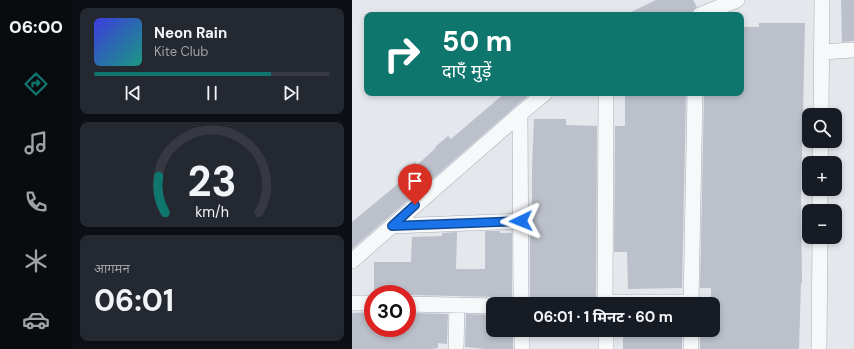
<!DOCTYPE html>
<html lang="hi">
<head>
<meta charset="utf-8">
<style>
	:root { --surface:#171b24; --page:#242831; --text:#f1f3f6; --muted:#9ea1a6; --line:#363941; --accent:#0f766e }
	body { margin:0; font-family:"DM Sans","Noto Sans Devanagari",sans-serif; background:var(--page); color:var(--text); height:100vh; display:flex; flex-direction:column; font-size:15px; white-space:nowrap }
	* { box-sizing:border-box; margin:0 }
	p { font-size:13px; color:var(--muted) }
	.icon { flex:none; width:22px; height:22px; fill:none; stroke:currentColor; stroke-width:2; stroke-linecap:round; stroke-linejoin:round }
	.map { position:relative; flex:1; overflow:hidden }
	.sheet { display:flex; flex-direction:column; gap:8px; padding:8px; background:#0d0f14; width:280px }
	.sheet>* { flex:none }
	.top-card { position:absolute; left:12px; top:12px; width:380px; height:84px; border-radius:8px; box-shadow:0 2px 6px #0003; background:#0f766e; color:#fff; overflow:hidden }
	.fabs { position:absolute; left:450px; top:108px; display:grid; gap:8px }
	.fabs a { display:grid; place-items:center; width:40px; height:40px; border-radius:8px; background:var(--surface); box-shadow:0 2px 6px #0003; font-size:20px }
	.speed { position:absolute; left:12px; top:285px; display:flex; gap:8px; font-size:20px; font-weight:700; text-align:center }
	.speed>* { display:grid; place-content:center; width:52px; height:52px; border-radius:50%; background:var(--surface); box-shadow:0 2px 6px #0003; line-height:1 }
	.speed .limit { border:6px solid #d22; background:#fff; color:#111 }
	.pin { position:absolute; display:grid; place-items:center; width:34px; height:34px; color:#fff; margin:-41px -17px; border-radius:50% 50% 50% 0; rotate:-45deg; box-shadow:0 0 4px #0007 }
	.pin .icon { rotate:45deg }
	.me { position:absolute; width:44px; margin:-22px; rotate:268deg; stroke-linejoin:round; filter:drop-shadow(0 0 3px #0008) }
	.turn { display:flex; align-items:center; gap:14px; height:84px; padding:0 12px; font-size:18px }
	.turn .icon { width:52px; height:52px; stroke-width:2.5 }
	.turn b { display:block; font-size:28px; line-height:34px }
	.big { font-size:30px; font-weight:700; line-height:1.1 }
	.sheet .widget { flex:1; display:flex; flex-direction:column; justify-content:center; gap:6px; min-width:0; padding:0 14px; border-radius:8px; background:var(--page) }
	.sheet .dial { align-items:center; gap:0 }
	.dial svg { height:104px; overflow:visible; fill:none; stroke:var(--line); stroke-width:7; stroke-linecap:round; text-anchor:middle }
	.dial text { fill:var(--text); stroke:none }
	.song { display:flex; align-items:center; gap:12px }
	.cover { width:48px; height:48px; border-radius:6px; background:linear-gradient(135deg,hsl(240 70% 55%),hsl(170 70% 35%)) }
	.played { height:4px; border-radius:2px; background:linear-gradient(90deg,var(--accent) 75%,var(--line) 75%) }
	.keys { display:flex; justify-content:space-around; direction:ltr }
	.trip { position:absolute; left:134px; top:297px; width:234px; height:40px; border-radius:8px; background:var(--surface); box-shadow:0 2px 6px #0003; font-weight:700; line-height:40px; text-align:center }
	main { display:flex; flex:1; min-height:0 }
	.menu { display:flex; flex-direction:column; width:72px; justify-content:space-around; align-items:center; background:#090b0e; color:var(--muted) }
	.menu .icon { width:28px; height:28px }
	.menu .current { color:var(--accent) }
	.menu b { font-size:18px; color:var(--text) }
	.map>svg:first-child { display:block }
	.building { fill:#bbc0ca }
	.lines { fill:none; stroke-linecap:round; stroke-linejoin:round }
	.street-casing { stroke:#a9aeb7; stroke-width:16 }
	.street { stroke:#f7f8fa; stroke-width:15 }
	.route-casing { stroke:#114b97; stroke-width:10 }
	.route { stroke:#1a73e8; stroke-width:7 }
</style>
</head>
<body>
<main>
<nav class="menu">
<b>06:00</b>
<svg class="icon current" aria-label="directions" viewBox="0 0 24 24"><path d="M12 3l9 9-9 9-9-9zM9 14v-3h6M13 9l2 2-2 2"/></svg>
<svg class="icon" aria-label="music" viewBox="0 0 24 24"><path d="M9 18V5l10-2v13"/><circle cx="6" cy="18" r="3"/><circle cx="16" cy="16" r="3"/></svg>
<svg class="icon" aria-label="phone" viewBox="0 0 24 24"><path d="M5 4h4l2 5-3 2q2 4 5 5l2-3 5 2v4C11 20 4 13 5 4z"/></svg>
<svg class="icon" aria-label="climate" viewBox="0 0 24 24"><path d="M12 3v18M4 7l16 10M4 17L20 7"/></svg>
<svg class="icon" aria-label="car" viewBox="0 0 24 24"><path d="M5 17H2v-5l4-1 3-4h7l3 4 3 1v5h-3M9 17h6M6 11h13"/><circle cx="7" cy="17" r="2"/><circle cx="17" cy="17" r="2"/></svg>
</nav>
<section class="sheet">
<div class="widget">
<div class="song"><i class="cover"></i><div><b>Neon Rain</b><p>Kite Club</p></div></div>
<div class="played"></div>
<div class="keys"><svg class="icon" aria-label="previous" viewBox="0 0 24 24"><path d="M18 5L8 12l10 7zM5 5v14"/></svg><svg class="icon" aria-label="pause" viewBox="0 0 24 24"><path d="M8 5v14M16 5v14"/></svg><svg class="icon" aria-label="next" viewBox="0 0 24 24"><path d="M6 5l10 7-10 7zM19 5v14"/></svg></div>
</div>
<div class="widget dial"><svg viewBox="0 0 100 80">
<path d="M14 69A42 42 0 1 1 86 69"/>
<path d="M14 69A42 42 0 0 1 9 41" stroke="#0f766e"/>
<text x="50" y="56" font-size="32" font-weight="700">23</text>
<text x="50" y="72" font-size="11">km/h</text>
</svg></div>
<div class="widget"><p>आगमन</p><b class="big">06:01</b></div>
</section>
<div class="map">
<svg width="502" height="349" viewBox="0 0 502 349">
	<rect width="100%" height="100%" fill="#e4e7ec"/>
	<path class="building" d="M 304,0 L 341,0 L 345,7 L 340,13 L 335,15 L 273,15 Z
		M 489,0 L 502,0 L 502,41 L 490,42 Z
		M 407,23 L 453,23 L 449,200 L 450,283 L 449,283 L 447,349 L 348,349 L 348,332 L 361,332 L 361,304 L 359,304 L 359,288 L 348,288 L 352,93 L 389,93 L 389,27 L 407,27 Z
		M 153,93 L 179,93 L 0,249 L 0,222 L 53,178 L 49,174 L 63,162 L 65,165 L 84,148 L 83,147 L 96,136 L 99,139 Z
		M 273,93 L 334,93 L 330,288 L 276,289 L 275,252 L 262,252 L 263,126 L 273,126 Z
		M 182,119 L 214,119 L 214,125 L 245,126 L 244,304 L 183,304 L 183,303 L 178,303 L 178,232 L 179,232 L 179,216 L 180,216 L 180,169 Z
		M 133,231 L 148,231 L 148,233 L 160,233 L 160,303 L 149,303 L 146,299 L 141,297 L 22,294 L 22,262 L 59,262 L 60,237 L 90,236 L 90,233 L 105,232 L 104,269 L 133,269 Z
		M 21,312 L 21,328 L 55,328 L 55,313 L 96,314 L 95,344 L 86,343 L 86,348 L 79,349 L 0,349 L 0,313 Z
		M 114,314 L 141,315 L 141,330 L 161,330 L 161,349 L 134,349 L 113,347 Z
		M 271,330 L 330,330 L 330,349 L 271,349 Z"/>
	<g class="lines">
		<g class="street-casing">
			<path id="street" d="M 348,15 L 385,0
				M 469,52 L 502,50
				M 168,114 L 169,304
				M 469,115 L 470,0
				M 468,163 L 469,141
				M 468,211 L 468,189
				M 40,226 L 169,221
				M 0,261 L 168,114 L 193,93
				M 253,302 L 339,302
				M 0,303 L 21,303
				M 55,304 L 141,306
				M 253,304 L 254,93
				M 339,304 L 343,93
				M 170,330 L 170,349
				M 254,330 L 254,349
				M 104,349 L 105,305
				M 339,349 L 339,330
				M 467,349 L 468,237"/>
		</g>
		<use href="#street" class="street"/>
	</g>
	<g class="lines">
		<g class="route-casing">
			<path id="route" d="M 63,205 L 40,226 L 169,221"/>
		</g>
		<use href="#route" class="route"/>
	</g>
</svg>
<div class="fabs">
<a><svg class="icon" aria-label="search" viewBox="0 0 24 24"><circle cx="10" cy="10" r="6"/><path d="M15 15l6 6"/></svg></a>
<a>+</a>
<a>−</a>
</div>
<div class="speed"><div class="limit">30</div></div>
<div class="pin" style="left:63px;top:205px;background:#d93025"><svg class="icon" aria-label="arrive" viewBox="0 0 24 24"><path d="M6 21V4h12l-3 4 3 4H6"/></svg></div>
<svg class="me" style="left:169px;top:221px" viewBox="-20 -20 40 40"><path d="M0-17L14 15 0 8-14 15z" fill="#1a73e8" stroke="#fff" stroke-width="4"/></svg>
<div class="trip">06:01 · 1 मिनट · 60 m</div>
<div class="top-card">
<div class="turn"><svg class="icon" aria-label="right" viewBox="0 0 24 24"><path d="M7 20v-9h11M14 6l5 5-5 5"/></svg><div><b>50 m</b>दाएँ मुड़ें</div></div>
</div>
</div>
</main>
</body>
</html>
